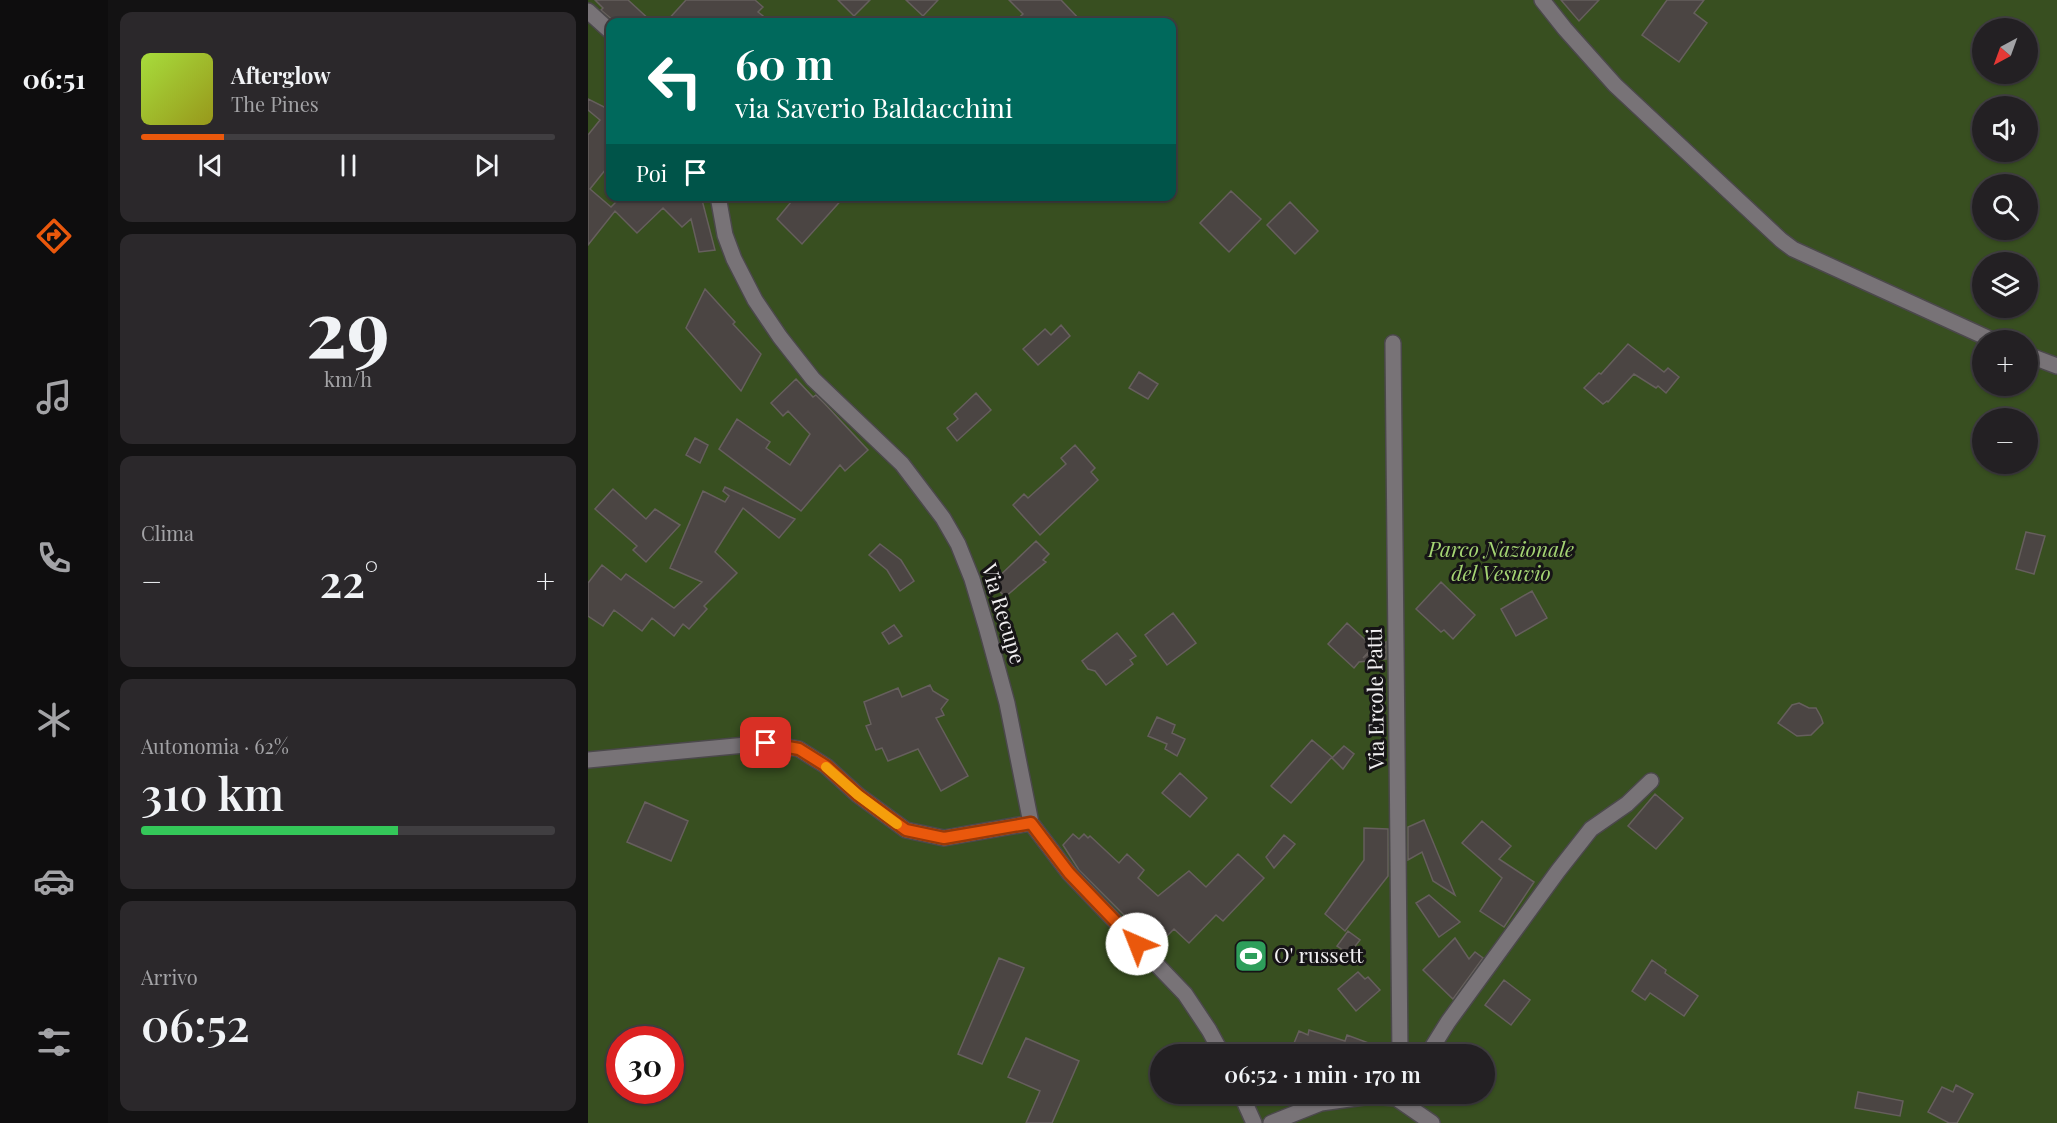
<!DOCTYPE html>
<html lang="it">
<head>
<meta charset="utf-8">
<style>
	:root { --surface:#232023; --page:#2b282b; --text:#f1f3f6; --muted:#a3a3a6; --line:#403e41; --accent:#ea580c }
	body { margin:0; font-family:"Playfair Display",serif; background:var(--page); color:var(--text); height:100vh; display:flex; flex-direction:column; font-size:22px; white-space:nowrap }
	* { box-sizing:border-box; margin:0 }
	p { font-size:20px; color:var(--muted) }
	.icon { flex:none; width:33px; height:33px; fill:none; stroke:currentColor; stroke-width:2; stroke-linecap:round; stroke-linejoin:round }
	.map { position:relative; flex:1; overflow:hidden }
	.sheet { display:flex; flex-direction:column; gap:12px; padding:12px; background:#131213; width:480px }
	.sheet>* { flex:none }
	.banner { position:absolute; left:18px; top:18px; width:570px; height:183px; border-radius:12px; box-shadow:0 2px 4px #0004,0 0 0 2px var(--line); background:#00695c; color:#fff; overflow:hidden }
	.needle { width:39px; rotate:221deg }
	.buttons { position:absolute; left:1384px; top:18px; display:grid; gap:12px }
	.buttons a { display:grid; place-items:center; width:66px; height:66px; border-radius:50%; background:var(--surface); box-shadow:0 2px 4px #0004,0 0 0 2px var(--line); font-size:30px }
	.speed { position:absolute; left:18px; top:1026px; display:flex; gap:12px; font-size:30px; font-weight:700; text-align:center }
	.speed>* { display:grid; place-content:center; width:78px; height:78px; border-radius:50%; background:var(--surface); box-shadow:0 2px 4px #0004,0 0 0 2px var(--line); line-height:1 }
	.speed .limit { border:9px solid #d22; background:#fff; color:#111 }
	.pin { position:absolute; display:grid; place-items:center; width:51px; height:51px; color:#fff; margin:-26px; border-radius:12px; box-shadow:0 3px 9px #0006 }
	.me { position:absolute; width:66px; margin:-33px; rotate:316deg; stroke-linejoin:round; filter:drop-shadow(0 0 4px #0008) }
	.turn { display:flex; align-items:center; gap:21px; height:126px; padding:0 30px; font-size:27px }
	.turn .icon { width:78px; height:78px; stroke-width:2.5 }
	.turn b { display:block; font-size:42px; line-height:51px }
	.then { display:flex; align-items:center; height:57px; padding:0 30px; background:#0003; gap:12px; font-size:22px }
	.big { font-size:45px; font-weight:600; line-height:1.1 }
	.sheet .widget { flex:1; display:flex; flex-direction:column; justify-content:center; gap:9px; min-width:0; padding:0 21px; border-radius:12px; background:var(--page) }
	.sheet .dial { align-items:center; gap:0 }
	.dial b { font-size:78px; line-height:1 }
	.song { display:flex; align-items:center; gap:18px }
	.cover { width:72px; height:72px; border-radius:9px; background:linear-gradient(135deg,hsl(80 70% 55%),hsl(60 70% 35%)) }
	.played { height:6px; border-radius:3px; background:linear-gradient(90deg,var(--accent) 20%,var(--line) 20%) }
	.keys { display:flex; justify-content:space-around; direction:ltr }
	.heat { display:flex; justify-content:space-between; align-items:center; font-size:33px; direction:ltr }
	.charge { height:9px; border-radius:4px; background:linear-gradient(90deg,#34c759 62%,var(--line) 0) }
	.trip { position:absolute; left:562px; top:1044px; width:345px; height:60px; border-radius:30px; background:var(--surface); box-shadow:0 2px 4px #0004,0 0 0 2px var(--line); font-weight:600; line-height:60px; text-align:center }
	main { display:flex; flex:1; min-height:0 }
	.tabs { display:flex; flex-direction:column; width:108px; justify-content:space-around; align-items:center; background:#0e0d0e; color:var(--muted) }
	.tabs .icon { width:42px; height:42px }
	.tabs .on { color:var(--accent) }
	.tabs b { font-size:27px; color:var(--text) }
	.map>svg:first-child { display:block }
	.green { fill:#384f20; fill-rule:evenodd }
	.building { fill:#4b4543; stroke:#665f5d; stroke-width:1.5 }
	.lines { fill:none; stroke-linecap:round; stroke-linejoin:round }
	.minor-casing { stroke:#4b484b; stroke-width:18 }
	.minor { stroke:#787377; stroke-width:15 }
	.route-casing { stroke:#983908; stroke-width:15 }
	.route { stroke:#ea580c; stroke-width:10 }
	.slow { stroke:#f59e0b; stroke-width:10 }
	.labels { text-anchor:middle; stroke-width:6; stroke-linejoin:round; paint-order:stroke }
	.park-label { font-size:21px; font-style:italic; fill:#a4d473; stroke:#161416 }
	.street-label { font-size:21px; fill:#f1eff1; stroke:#161416 }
	.poi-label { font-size:21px; fill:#f1eff1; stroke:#161416; text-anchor:start }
</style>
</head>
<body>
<main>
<nav class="tabs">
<b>06:51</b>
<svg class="icon on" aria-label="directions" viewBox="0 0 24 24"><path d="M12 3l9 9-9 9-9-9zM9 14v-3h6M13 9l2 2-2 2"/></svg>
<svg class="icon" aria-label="music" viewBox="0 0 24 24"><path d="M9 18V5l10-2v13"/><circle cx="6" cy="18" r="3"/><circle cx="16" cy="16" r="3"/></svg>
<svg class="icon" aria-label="phone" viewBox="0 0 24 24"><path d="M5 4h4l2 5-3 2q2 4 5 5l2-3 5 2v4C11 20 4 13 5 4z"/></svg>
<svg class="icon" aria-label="climate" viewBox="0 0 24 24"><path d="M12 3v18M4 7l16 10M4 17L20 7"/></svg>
<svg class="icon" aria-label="car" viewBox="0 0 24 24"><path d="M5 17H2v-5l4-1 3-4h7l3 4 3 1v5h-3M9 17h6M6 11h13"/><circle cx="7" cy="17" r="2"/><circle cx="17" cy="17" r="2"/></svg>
<svg class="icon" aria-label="filters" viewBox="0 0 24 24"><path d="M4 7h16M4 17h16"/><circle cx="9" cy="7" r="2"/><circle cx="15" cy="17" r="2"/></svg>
</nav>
<section class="sheet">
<div class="widget">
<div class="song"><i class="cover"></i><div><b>Afterglow</b><p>The Pines</p></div></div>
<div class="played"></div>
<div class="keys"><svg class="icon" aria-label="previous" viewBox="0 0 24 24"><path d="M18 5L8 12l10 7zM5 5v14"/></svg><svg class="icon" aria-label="pause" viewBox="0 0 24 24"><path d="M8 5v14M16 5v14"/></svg><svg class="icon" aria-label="next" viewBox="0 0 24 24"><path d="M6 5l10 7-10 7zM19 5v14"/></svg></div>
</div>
<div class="widget dial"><b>29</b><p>km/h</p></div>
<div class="widget"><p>Clima</p>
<div class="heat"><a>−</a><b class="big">22°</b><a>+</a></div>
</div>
<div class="widget"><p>Autonomia · 62%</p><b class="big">310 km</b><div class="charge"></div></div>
<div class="widget"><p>Arrivo</p><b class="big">06:52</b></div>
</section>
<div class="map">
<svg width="1469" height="1123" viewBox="0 0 1469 1123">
	<rect width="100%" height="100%" fill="#2f2b2f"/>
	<path class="green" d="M 0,0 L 1469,0 L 1469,1123 L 0,1123 ZM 22,22 L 584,22 L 584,196 L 22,196 ZM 1395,28 L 1440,28 L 1440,74 L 1395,74 ZM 1395,106 L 1440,106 L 1440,152 L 1395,152 ZM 1395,184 L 1440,184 L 1440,230 L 1395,230 ZM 1395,262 L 1440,262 L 1440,308 L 1395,308 ZM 1395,340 L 1440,340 L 1440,386 L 1395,386 ZM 1395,418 L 1440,418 L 1440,464 L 1395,464 ZM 32,1040 L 82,1040 L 82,1090 L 32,1090 ZM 573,1054 L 897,1054 L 897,1094 L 573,1094 Z"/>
	<path class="building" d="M 7,0 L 40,0 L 64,22 L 27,22 L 13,10 L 15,8 Z
		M 98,0 L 167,0 L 175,7 L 170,12 L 183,22 L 78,22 Z
		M 250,0 L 282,0 L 266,16 Z
		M 318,0 L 350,0 L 335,16 Z
		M 421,0 L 473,0 L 494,22 L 426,22 L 435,14 Z
		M 973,0 L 1011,0 L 991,21 Z
		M 1079,0 L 1116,0 L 1106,13 L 1119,23 L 1091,62 L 1054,35 Z
		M 0,99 L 20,109 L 22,105 L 22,164 L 2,189 L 23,207 L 34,196 L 113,196 L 127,250 L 111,252 L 103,219 L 94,227 L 75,208 L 49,233 L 27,211 L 0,245 L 0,135 L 12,120 L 0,110 Z
		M 643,191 L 673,219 L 641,252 L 612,223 Z
		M 208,196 L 257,196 L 214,244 L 189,219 Z
		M 702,202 L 730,231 L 707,254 L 679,225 Z
		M 117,289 L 147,322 L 145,324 L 173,354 L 153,391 L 98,328 Z
		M 473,325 L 482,336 L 450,365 L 435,349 L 457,329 L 463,335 Z
		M 1040,344 L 1076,372 L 1080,368 L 1091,377 L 1078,393 L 1070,386 L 1068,388 L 1046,374 L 1020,402 L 1019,401 L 1015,404 L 996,388 L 1011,373 L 1013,374 Z
		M 551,372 L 570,384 L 560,399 L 541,388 Z
		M 208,379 L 225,397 L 228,395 L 237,404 L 280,450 L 257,471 L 252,465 L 213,511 L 131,449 L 149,419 L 182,442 L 178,448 L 202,465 L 222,434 L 200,411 L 195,416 L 183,403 Z
		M 388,393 L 403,410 L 369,441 L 359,428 L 370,419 L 366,414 Z
		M 107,438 L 120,445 L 112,463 L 98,455 Z
		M 487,445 L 507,468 L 503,472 L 510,480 L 452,535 L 425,505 L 436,494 L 440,498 L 478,464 L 473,458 Z
		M 137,487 L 207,519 L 191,538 L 155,508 L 127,552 L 149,573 L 116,606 L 119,609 L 101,629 L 95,624 L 86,636 L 64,618 L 54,631 L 26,610 L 15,626 L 0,616 L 0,583 L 14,565 L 33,580 L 38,574 L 86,608 L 114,582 L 82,568 L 115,491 L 137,502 L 141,496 L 135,491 Z
		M 25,489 L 58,519 L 67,509 L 92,525 L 58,562 L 45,550 L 49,546 L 7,509 Z
		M 1438,532 L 1457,536 L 1446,574 L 1428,569 Z
		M 448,541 L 461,554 L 455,560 L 458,562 L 417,597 L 404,583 Z
		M 292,544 L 313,560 L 326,581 L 312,591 L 299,570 L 281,555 Z
		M 853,582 L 887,615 L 865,639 L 856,630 L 853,632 L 828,609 Z
		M 944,591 L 959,618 L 928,636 L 913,609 Z
		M 585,613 L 608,643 L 579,665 L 557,635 Z
		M 759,623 L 785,647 L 775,658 L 798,642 L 798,659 L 771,662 L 766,668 L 740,644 Z
		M 306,625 L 314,636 L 301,644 L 294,633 Z
		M 529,633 L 548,656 L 542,660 L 545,664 L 518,685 L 507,671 L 500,669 L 494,661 Z
		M 342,685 L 345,691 L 360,700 L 353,709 L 356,715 L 348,718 L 380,776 L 353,791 L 330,749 L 300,761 L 294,748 L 288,750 L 278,726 L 283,724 L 276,702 L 310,688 L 314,697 Z
		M 1211,703 L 1221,708 L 1228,708 L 1233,717 L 1235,723 L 1223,735 L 1209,736 L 1190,723 L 1204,705 Z
		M 569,717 L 587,725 L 584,733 L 597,739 L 589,756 L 577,749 L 579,744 L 560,736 Z
		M 724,740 L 744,757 L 703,803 L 683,786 Z
		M 756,746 L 766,754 L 755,769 L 744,758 Z
		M 592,773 L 619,798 L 602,817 L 574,793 Z
		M 1067,794 L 1095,818 L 1068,849 L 1040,826 Z
		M 57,802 L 100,821 L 83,861 L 39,842 Z
		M 836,820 L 867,895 L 845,881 L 834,852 L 820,860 L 820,827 Z
		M 894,821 L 923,846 L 911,859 L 946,882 L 916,927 L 892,911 L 914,878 L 874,843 Z
		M 776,828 L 800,829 L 800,876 L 757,931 L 737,914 L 776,860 Z
		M 485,834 L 491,839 L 496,834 L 500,838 L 502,836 L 531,863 L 539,854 L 556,870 L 550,878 L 570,896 L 601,871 L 618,887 L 650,854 L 676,878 L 635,921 L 628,915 L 601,943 L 586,929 L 568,947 L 491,870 L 475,845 Z
		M 696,835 L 707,844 L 686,868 L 678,857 Z
		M 841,895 L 872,922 L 851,937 L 828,903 Z
		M 760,931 L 772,940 L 761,954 L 749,946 Z
		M 867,938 L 881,959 L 887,952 L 895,958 L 865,999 L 835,970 Z
		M 411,958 L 436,968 L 394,1064 L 370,1054 Z
		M 1064,960 L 1078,970 L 1077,973 L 1110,996 L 1096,1016 L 1062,993 L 1057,1000 L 1044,991 Z
		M 770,972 L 777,979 L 780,977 L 792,990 L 768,1011 L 750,989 Z
		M 916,980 L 942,1000 L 923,1025 L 897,1005 Z
		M 721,1030 L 757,1041 L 759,1035 L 802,1051 L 802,1054 L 717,1054 L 704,1048 L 711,1031 L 720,1035 Z
		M 438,1038 L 491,1061 L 464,1123 L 438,1123 L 452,1091 L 420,1077 Z
		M 1368,1085 L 1385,1094 L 1369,1123 L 1361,1123 L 1340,1112 L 1354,1087 L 1365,1092 Z
		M 1270,1092 L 1315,1101 L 1312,1116 L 1267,1108 Z"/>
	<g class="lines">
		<g class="minor-casing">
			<path id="minor" d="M 954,0 L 977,29 L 1027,85 L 1193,240 L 1205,249 L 1404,340
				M 0,11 L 22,31
				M 130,196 L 137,235 L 146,259 L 167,300 L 192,337 L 225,379 L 314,464 L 355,518 L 370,544 L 384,579 L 398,626 L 419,703 L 443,823 L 481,873 L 597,994 L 621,1030 L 634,1054
				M 805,343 L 812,1054
				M 1440,355 L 1469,366
				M 0,760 L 178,743 L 211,749 L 238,766 L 270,795 L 318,830 L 356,838 L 443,823
				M 840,1054 L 860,1022 L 970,871 L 1003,829 L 1039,804 L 1063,781
				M 653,1094 L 666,1123
				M 683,1123 L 733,1103 L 783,1096 L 808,1098 L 844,1123"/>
		</g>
		<use href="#minor" class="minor"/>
	</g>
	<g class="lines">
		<g class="route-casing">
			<path id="route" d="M 178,743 L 211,749 L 238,766 L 270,795 L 318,830 L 356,838 L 443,823 L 481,873 L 549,944"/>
		</g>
		<use href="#route" class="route"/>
		<path class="slow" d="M 238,767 L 270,795 L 309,824"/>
	</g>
	<defs>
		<g id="stadium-square" transform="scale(1.725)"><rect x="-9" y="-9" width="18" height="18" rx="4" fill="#2e9e5b" stroke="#161416"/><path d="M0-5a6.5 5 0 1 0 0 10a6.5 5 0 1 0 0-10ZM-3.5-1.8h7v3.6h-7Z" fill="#fff"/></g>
	</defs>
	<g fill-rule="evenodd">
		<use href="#stadium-square" x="663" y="956"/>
	</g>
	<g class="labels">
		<g class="park-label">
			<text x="913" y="557">Parco Nazionale<tspan x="913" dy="24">del Vesuvio</tspan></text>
		</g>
		<g class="street-label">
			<text transform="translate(415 614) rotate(73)" y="7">Via Recupe</text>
			<text transform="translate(788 699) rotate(-91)" y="7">Via Ercole Patti</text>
		</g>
		<g class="poi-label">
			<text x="686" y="963">O' russett</text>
		</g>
	</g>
</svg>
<div class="buttons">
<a><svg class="needle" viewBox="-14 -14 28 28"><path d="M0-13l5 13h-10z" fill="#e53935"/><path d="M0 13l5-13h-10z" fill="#a3a3a6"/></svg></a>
<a><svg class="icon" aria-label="sound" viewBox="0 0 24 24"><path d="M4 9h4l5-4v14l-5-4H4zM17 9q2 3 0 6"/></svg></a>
<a><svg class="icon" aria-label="search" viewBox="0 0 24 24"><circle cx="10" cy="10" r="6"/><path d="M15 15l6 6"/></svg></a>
<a><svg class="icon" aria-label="layers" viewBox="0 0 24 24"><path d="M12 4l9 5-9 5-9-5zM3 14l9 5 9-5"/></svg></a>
<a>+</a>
<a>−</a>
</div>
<div class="speed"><div class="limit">30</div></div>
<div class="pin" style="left:178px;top:743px;background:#d93025"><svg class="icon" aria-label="arrive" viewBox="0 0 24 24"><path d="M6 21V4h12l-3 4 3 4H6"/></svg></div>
<svg class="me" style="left:549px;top:944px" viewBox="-20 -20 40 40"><circle r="19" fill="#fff"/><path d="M0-13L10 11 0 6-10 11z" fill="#ea580c"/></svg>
<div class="trip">06:52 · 1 min · 170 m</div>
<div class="banner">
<div class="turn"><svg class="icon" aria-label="left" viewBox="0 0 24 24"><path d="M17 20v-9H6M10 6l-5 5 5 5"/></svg><div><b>60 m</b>via Saverio Baldacchini</div></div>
<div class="then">Poi<svg class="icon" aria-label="arrive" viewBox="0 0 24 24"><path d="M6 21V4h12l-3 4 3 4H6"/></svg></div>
</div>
</div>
</main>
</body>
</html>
